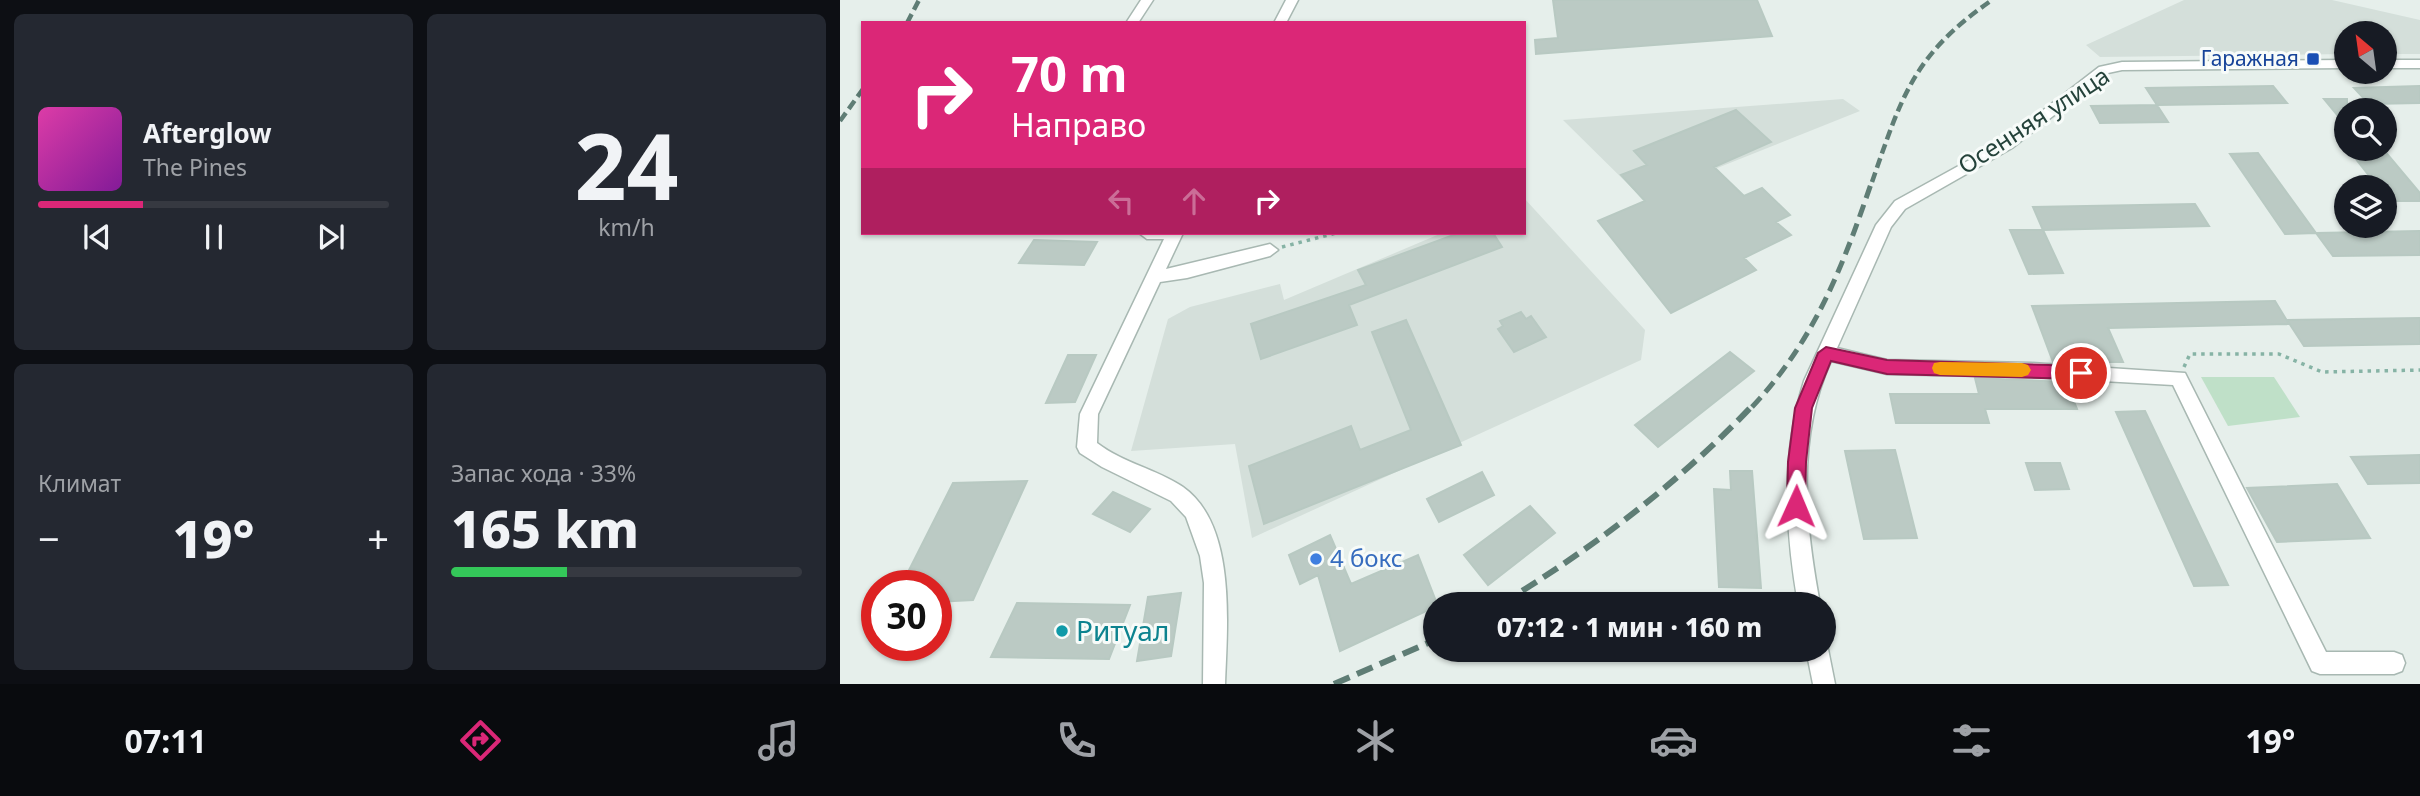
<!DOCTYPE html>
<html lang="ru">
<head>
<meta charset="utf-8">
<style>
	:root { --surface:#171b24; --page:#242831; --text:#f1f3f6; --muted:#9ea1a6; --line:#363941; --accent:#db2777 }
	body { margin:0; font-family:"Noto Sans",sans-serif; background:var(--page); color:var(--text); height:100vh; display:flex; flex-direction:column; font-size:26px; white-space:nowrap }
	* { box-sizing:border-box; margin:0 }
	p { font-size:23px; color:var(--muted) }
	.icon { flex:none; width:38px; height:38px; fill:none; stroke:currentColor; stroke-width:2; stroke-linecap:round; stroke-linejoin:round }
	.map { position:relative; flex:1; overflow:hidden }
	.panel { display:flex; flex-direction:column; gap:14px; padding:14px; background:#0d0f14; width:840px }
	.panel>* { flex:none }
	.top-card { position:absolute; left:21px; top:21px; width:665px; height:214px; border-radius:0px; box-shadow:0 2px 5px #0004; background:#db2777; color:#fff; overflow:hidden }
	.needle { width:46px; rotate:331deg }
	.controls { position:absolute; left:1494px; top:21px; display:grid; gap:14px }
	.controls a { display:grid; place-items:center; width:63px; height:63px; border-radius:50%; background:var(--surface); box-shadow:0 2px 5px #0004; font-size:35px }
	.speed { position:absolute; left:21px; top:570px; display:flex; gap:14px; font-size:35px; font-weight:700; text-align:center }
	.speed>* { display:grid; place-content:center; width:91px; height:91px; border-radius:50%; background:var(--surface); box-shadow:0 2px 5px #0004; line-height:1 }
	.speed .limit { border:10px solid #d22; background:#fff; color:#111 }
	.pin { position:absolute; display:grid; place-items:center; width:60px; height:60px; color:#fff; margin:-30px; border:4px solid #fff; border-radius:50%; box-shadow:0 2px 7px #0007 }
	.me { position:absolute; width:77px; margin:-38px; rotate:1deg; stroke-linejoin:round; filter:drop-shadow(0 0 5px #0008) }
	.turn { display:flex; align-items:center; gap:24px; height:147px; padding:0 35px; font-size:32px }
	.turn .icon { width:91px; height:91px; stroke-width:2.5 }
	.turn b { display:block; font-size:49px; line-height:60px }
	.lanes { display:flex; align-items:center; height:66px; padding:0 35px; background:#0003; justify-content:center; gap:35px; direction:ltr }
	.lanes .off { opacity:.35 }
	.big { font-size:52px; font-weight:800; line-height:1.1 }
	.panel .tile { flex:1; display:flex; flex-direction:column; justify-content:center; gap:10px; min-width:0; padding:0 24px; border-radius:10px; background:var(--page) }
	.panel .dial { align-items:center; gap:0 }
	.dial b { font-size:91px; line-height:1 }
	.song { display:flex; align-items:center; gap:21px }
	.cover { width:84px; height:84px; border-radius:10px; background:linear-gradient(135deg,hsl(320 70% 55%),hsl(290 70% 35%)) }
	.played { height:7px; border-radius:4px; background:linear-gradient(90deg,var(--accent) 30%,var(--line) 30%) }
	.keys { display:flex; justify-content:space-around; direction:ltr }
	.heat { display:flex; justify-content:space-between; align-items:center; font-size:38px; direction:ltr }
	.charge { height:10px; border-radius:5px; background:linear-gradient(90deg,#34c759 33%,var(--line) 0) }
	.panel .tiles { flex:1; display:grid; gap:14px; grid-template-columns:repeat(2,1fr) }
	.trip { position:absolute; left:583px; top:592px; width:413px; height:70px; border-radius:35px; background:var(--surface); box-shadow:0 2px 5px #0004; font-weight:800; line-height:70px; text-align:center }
	.tabs { display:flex; height:112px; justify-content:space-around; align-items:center; background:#090b0e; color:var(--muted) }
	.tabs .icon { width:49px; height:49px }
	.tabs .selected { color:var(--accent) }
	.tabs b { font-size:32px; color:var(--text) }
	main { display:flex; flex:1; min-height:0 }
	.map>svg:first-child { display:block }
	.built { fill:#d4dfda }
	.green { fill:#bfe0c8 }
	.building { fill:#bbcac4; stroke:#b8c9c2; stroke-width:2 }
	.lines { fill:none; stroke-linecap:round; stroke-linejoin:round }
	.minor-casing { stroke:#a8b8b2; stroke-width:3 }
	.path { stroke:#86b3a5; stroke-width:3.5; stroke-dasharray:3.5 5; stroke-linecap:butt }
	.minor { fill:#fff; fill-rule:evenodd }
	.rail-far2 { stroke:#5f7d75; stroke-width:4.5; stroke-dasharray:10 5; stroke-linecap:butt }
	.rail-far1 { stroke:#5f7d75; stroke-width:5; stroke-dasharray:13 7; stroke-linecap:butt }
	.rail { stroke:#5f7d75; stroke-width:6; stroke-dasharray:17 8; stroke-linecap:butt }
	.route { fill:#db2777; stroke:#8e194d; stroke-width:2 }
	.slow { fill:#f59e0b }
	.transit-dot { fill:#1a4fb4; stroke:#f7fbf9; stroke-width:2.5 }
	.shop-dot { fill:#3f7fe0; stroke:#f7fbf9; stroke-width:2.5 }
	.culture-dot { fill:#0f9aa8; stroke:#f7fbf9; stroke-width:2.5 }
	.labels { text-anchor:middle; stroke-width:6; stroke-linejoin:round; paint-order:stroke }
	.far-transit-label { font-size:21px; fill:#164399; stroke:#f7fbf9; text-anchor:end }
	.street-label { font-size:24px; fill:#24423a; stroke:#f7fbf9 }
	.shop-label { font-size:24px; fill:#366cbe; stroke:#f7fbf9; text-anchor:start }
	.near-culture-label { font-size:28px; fill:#0d838f; stroke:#f7fbf9; text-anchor:start }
</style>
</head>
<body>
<main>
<section class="panel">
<div class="tiles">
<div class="tile">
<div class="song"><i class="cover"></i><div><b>Afterglow</b><p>The Pines</p></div></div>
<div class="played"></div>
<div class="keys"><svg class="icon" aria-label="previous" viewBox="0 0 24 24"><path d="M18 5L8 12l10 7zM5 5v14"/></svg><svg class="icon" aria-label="pause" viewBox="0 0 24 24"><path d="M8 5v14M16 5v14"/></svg><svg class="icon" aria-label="next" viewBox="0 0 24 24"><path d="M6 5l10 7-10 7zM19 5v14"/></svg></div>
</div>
<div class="tile dial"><b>24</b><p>km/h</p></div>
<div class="tile"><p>Климат</p>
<div class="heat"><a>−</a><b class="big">19°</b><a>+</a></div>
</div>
<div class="tile"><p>Запас хода · 33%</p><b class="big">165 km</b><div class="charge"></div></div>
</div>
</section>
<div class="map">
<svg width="1580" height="684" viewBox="0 0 1580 684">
	<rect width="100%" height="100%" fill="#e6efeb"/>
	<path class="built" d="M 1344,0 L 1492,0 L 1580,20 L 1580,54 L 1545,54 L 1545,33 L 1507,33 L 1507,54 L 1260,57 L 1246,45 Z
		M 1003,99 L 1020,111 L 802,198 L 723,120 Z
		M 684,198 L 805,330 L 801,360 L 412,538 L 395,444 L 291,451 L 328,319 L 350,307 L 440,284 L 444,300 L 602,233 L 684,233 Z"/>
	<path class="green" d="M 1361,377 L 1434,377 L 1460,417 L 1388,426 Z"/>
	<path class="building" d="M 713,0 L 917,0 L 932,36 L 696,54 L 695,40 L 718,38 Z
		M 1433,86 L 1447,103 L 1317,105 L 1328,122 L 1260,123 L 1251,106 L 1317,105 L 1306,88 Z
		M 1580,86 L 1580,103 L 1529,104 L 1514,88 Z
		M 1484,99 L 1507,99 L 1507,127 Z
		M 896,110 L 931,142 L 874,167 L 904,196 L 922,188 L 950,215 L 936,222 L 951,235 L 904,258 L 916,270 L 831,313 L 758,221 L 805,201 L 781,175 L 807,165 L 794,151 Z
		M 1508,149 L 1543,149 L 1580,193 L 1580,201 L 1549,201 L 1545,196 L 1545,187 L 1538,187 Z
		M 1418,153 L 1476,233 L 1580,231 L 1580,255 L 1493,256 L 1476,233 L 1445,234 L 1390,154 Z
		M 1355,204 L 1369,226 L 1203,230 L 1223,273 L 1189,274 L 1170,230 L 1203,230 L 1193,207 Z
		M 619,233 L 653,233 L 662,247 L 509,305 L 517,325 L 421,359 L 411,324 L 526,285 L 518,270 Z
		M 194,240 L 257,242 L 244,265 L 179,263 Z
		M 1435,301 L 1449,324 L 1268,328 L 1283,362 L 1213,362 L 1192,306 Z
		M 681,312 L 686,319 L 691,316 L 706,337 L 674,352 L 658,329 L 663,326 L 660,321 Z
		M 1580,318 L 1580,344 L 1464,346 L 1447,320 Z
		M 566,320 L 621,445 L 424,524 L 409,466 L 511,426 L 520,450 L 571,430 L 532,332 Z
		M 890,352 L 914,371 L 818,447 L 795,425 Z
		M 228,355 L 256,355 L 235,402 L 206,403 Z
		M 1135,378 L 1226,382 L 1237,409 L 1145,409 L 1149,423 L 1056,423 L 1050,394 L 1139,394 Z
		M 1305,411 L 1388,585 L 1354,586 L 1276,412 Z
		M 1055,450 L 1077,538 L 1024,539 L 1005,451 Z
		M 1580,455 L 1580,483 L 1528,484 L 1511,457 Z
		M 1186,463 L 1220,463 L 1229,489 L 1195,490 Z
		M 890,471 L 912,471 L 921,588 L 879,587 L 874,489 L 891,490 Z
		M 642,472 L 654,495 L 599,522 L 587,499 Z
		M 187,481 L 133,600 L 96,602 L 96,586 L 61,586 L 113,483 Z
		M 1497,484 L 1530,538 L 1437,542 L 1407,488 Z
		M 273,492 L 310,509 L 290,532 L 253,514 Z
		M 690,506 L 715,533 L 648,585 L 624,555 Z
		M 490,535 L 511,584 L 578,555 L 597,604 L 595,607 L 500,651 L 478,575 L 460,584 L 449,555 Z
		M 341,593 L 331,656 L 297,661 L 308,597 Z
		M 177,603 L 290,605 L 269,659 L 151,657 Z"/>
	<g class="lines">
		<g class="minor-casing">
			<path id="minor" d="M 301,0 L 313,0 L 298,23 L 286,23 Z
				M 446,0 L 458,0 L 446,23 L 434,23 Z
				M 1507,60 L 1507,68 L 1282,70 L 1268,73 L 1172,148 L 1065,209 L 1051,227 L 997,348 L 1047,360 L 1191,363 L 1345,373 L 1486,652 L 1554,652 L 1562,655 L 1565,663 L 1562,671 L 1554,674 L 1480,674 L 1472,671 L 1333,385 L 1191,377 L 1047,374 L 991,361 C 956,438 965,523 980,604 L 958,604 C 945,528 941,455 964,381 L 1036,225 L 1055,201 L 1162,142 L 1259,67 L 1282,62 Z
				M 1545,60 L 1580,60 L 1580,68 L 1545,68 Z
				M 299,233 L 343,233 L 326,269 L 430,244 L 438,250 L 430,256 L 347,278 L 320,282 L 258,414 L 257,443 C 283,463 316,469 343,487 C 397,525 387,626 385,684 L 363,684 L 364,583 L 360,556 L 346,517 L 331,501 L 262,467 L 240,453 L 237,447 L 240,414 L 324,239 L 307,239 Z
				M 984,641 L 988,649 L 995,684 L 973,684 L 966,649 L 984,649 Z"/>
		</g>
		<path class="path" d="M 442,247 L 496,233
			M 1344,367 L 1350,354 L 1439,354 L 1482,372 L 1580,370"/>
		<use href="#minor" class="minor"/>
		<path class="rail-far2" d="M 67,23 L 79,0
			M 0,121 L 23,89
			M 1032,182 C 1062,96 1073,55 1152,0"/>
		<path class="rail-far1" d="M 912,407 C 975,340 1003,266 1032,181"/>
		<path class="rail" d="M 661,604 C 753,548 839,483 913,405
			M 494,684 L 595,640"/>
	</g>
	<path class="route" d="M 986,347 L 1047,360 L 1241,366 L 1246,368 L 1249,373 L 1246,377 L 1241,379 L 1047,374 L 991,361 L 972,408 L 966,462 L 965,506 L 962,512 L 956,514 L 950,512 L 947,506 L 948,462 L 955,408 L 978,353 Z"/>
	<path class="slow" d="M 1100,362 L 1182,363 L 1188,365 L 1191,370 L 1188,375 L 1182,377 L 1100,375 L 1094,373 L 1092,368 L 1094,363 Z"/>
	<rect class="transit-dot" x="1466" y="52" width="14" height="14" rx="3.5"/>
	<circle class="shop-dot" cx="476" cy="559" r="7"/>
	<circle class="culture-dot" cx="222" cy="631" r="7"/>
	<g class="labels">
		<g class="far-transit-label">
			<text x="1459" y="66">Гаражная</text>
		</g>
		<g class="street-label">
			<text transform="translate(1194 121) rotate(-33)" y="8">Осенняя улица</text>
		</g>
		<g class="shop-label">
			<text x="490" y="567">4 бокс</text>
		</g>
		<g class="near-culture-label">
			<text x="236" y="641">Ритуал</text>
		</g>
	</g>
</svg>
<div class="controls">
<a><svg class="needle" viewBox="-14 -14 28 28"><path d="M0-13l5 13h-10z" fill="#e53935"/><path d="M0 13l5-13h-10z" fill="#9ea1a6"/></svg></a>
<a><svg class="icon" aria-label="search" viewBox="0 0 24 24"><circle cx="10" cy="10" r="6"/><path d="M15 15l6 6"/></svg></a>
<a><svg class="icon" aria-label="layers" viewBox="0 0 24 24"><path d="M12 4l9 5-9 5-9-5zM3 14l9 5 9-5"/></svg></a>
</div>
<div class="speed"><div class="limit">30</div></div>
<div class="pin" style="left:1241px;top:373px;background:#d93025"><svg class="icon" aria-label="arrive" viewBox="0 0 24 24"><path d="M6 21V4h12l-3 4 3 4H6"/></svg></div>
<svg class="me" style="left:956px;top:506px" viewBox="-20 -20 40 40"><path d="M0-17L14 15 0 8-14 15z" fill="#db2777" stroke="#fff" stroke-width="4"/></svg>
<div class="trip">07:12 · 1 мин · 160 m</div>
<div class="top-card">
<div class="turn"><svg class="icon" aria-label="right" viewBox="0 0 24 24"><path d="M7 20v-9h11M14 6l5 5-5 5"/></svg><div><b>70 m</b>Направо</div></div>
<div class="lanes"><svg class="icon off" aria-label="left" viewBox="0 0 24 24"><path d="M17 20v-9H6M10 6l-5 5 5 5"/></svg><svg class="icon off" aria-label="ahead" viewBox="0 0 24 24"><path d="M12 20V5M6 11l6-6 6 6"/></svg><svg class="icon" aria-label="right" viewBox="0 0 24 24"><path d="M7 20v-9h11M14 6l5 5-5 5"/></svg></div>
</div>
</div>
</main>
<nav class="tabs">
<b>07:11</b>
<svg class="icon selected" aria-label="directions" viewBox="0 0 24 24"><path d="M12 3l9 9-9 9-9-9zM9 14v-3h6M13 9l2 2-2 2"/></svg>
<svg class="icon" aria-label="music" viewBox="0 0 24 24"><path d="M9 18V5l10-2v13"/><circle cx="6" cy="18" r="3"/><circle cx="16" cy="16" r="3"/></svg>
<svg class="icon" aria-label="phone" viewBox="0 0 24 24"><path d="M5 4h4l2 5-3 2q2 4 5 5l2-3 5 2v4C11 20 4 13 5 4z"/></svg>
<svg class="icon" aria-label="climate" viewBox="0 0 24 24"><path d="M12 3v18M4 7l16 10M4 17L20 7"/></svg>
<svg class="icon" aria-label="car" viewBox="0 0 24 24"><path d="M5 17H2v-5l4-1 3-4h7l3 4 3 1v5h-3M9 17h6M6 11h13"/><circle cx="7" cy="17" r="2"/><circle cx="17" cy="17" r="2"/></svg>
<svg class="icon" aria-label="filters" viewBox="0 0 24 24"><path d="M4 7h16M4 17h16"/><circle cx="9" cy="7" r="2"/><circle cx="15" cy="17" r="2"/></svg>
<b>19°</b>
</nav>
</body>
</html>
